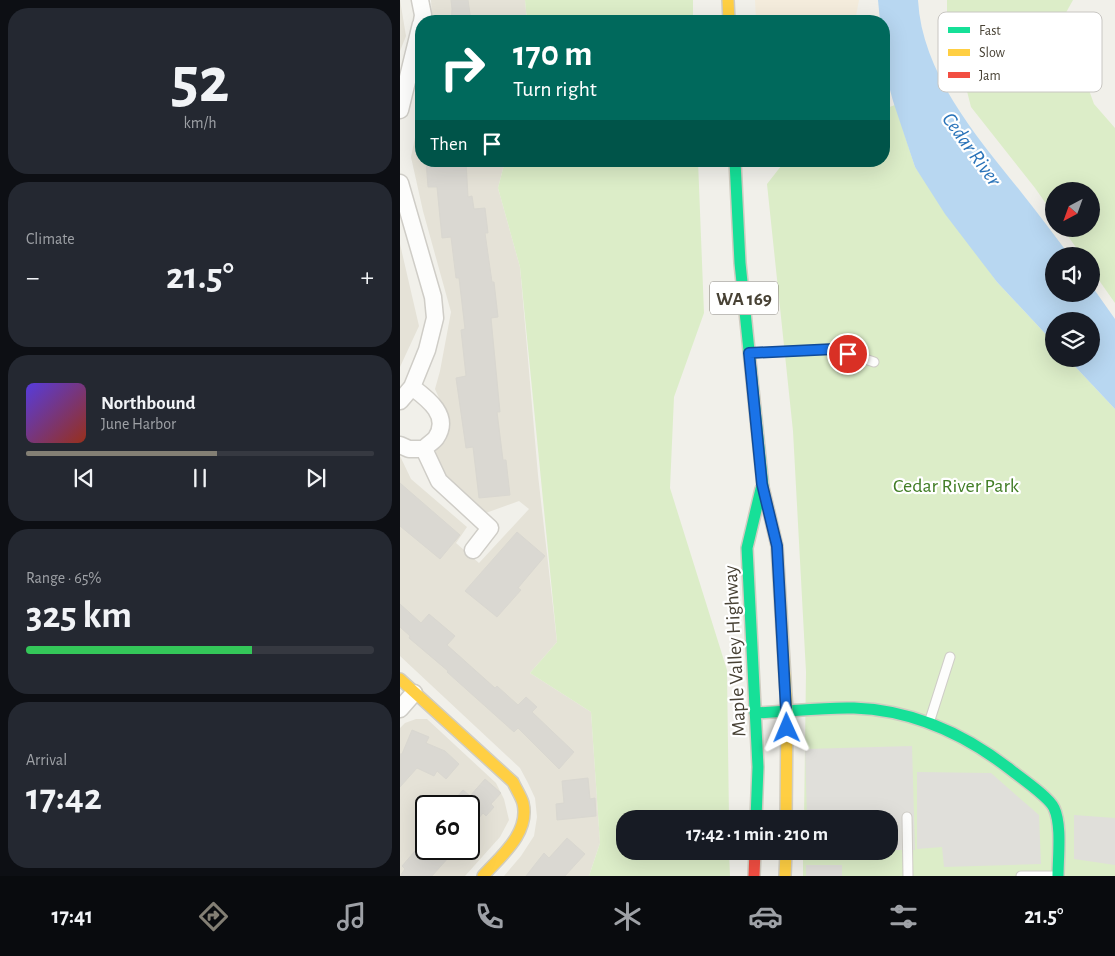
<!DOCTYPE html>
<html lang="en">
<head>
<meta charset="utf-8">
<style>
	:root { --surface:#171b24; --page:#242831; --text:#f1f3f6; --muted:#9ea1a6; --line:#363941; --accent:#837f74 }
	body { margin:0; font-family:"Alegreya Sans",sans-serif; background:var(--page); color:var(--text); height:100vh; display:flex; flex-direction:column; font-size:19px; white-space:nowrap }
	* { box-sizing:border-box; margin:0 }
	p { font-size:16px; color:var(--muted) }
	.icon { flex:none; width:28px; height:28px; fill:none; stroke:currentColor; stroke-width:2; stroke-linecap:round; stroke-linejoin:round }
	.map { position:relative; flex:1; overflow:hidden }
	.sheet { display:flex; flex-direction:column; gap:8px; padding:8px; background:#0d0f14; width:400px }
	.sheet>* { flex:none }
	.top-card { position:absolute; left:15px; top:15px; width:475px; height:152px; border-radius:20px; box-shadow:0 5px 20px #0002; background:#00695c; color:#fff; overflow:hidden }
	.needle { width:32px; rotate:221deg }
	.fabs { position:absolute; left:645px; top:182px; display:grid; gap:10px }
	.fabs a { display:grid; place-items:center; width:55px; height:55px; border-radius:50%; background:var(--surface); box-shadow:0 5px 20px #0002; font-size:25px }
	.speed { position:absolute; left:15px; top:795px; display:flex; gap:10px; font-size:25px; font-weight:700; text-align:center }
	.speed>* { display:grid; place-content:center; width:65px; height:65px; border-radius:50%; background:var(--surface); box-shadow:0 5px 20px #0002; line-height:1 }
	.speed .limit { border:2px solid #111; border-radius:8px; background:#fff; color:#111 }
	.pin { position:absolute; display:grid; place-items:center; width:42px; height:42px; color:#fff; margin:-21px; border:2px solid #fff; border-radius:50%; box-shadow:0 1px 5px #0007 }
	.me { position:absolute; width:55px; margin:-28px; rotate:359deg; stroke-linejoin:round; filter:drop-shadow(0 0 4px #0008) }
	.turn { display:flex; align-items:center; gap:18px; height:105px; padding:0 15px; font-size:22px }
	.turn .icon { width:65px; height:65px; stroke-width:2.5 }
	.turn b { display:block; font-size:35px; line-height:42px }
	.then { display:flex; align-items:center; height:48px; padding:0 15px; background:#0003; gap:10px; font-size:19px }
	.big { font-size:38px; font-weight:700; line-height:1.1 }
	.sheet .widget { flex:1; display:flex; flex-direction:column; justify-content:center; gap:8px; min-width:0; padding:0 18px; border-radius:20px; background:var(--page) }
	.sheet .dial { align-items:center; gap:0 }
	.dial b { font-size:65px; line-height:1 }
	.song { display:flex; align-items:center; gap:15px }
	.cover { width:60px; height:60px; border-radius:8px; background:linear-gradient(135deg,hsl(250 70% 55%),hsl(10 70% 35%)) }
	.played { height:5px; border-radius:2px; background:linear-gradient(90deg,var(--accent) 55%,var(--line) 55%) }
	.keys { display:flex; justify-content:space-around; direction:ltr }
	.heat { display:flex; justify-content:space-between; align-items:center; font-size:28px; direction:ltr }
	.charge { height:8px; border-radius:4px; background:linear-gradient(90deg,#34c759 65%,var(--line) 0) }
	.trip { position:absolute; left:216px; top:810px; width:282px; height:50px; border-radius:20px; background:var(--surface); box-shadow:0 5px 20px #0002; font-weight:700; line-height:50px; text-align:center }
	.dock { display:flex; height:80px; justify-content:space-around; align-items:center; background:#090b0e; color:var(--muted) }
	.dock .icon { width:35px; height:35px }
	.dock .selected { color:var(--accent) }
	.dock b { font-size:22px; color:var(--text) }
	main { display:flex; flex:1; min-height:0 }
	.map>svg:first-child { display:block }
	.residential { fill:#e5e2d7; fill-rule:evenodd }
	.commercial { fill:#f4ecdc }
	.green { fill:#dcedc8 }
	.parking { fill:#e0dfda }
	.water { fill:#b8d7f1 }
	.building { fill:#dad8d2; stroke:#d9d7d0 }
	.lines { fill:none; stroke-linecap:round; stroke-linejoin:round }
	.lane-casing { stroke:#cfcdc7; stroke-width:11 }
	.street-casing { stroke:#cfcdc7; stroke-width:19 }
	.fast-casing { stroke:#d1cdc1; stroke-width:14 }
	.slow-casing { stroke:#d1cdc1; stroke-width:14 }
	.jam-casing { stroke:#d1cdc1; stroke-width:14 }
	.lane { stroke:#fdfdfc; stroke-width:9 }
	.street { stroke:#fdfdfc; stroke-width:16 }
	.fast { stroke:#16e098; stroke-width:11 }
	.slow { stroke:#ffcf43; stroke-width:11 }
	.jam { stroke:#f24e42; stroke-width:11 }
	.route-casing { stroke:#114b97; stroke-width:12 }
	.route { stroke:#1a73e8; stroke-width:9 }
	.labels { text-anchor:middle; stroke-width:4.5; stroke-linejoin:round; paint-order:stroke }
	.shield { fill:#fff; stroke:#7f7b72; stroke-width:1 }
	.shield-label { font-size:19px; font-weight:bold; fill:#484235 }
	.park-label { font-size:20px; fill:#417d25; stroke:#fff }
	.street-label { font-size:20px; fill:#484235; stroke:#fff }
	.water-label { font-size:21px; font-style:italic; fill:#2973b9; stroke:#fff }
	.key { fill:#fff; stroke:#c8c6c2; stroke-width:1 }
	.key-label { font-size:14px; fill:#484235 }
</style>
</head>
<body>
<main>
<section class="sheet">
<div class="widget dial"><b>52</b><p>km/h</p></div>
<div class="widget"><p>Climate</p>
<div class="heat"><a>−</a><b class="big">21.5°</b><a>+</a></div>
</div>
<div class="widget">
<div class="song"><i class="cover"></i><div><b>Northbound</b><p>June Harbor</p></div></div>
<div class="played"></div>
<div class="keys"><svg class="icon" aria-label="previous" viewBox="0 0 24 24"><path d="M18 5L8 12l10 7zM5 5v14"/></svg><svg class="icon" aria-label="pause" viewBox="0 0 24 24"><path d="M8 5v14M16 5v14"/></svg><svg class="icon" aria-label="next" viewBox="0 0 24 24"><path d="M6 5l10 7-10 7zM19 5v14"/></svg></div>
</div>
<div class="widget"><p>Range · 65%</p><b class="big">325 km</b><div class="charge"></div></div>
<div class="widget"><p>Arrival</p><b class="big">17:42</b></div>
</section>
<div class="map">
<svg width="715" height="876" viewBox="0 0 715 876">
	<rect width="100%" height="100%" fill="#f1f0ea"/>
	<path class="residential" d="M 0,0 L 6,36 L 0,51 Z
		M 31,0 L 125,0 L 127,21 L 32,21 Z
		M 21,108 L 21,161 L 105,161 L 98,188 L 120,267 L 138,475 L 157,642 L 130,673 L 191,712 L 200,843 L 189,876 L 104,876 L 121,856 L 134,836 L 137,817 L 135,798 L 128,783 L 120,768 L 0,656 L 0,456 L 11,479 L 67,527 L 56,543 L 79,563 L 129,509 L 119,501 L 83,514 L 50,482 L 34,455 L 50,423 L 35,389 L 40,371 L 51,312 L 23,211 L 11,157 Z
		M 0,244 L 19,326 L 0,367 Z
		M 16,719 L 27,719 L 96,783 L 104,799 L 109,820 L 100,837 L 65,876 L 0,876 L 0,728 L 5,723 ZM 26,806 L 69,806 L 69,849 L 26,849 Z"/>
	<path class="commercial" d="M 355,0 L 459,0 L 455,21 L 356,21 Z"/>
	<path class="green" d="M 125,0 L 293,0 L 293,21 L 127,21 Z
		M 547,0 L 673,0 L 663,18 L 694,104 L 715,128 L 715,303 L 691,269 L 691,256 L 682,256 L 663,229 L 691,229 L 691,191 L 654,191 L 654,215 L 635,188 L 571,107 L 547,12 Z
		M 495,105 L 515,167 L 597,282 L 654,343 L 654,359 L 668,359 L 715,409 L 715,876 L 403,876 L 403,851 L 490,851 L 490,819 L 404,819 L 406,672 L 393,431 L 367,184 L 385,161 L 484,161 L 484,109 Z
		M 105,161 L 298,161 L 304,313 L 274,397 L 270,488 L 327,670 L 329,819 L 225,819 L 225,851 L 329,851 L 330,876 L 189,876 L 200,843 L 191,712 L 130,673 L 157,642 L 120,267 L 98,188 Z"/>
	<path class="parking" d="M 512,746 L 515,850 L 490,850 L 490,819 L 407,819 L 405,749 Z
		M 517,772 L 591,773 L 639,815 L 641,864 L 544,867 L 542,847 L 517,849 Z
		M 674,815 L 715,818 L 715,865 L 674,859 Z
		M 406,865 L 442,865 L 442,876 L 406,876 Z"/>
	<path class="water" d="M 478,0 L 518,0 C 522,74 577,137 621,192 C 638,213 654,235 670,256 L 654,256 L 654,294 L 691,294 L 691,285 L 715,319 L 715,409 L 668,359 L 691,359 L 691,321 L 654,321 L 654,343 L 597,282 L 545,214 L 515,167 L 493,101 L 487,79 L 484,54 L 484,21 L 480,21 Z"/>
	<path class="building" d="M 51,0 L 68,0 L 71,21 L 51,21 L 52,9 Z
		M 26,161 L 66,161 L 68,197 L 72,196 L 74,209 L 85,208 L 88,233 L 85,233 L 92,282 L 94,282 L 98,317 L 91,318 L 100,412 L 97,412 L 103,460 L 106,460 L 110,495 L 79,498 L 73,447 L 66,448 L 56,378 L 66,376 L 61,330 L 65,329 L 59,278 L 56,278 L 51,237 L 42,238 L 37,187 L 28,187 Z
		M 0,483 L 60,535 L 40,559 L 0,526 Z
		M 117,532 L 145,556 L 118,588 L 121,590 L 97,617 L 65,591 Z
		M 0,604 L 21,623 L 29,614 L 55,636 L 47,645 L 95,688 L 97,686 L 118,705 L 126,697 L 137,707 L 132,712 L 174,752 L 159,769 L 118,728 L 114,732 L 47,672 L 48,671 L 9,638 L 10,636 L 0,627 Z
		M 12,730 L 29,737 L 26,743 L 45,751 L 59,764 L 46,779 L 37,771 L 34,776 L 17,768 L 0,787 L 0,754 L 2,754 Z
		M 188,778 L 190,799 L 195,798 L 196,816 L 157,820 L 156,804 L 164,803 L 162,781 Z
		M 85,779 L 101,793 L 91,804 L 94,807 L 86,816 L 83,813 L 69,830 L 69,806 L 49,806 L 63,790 L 70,796 Z
		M 167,838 L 185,854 L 165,876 L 126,876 L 144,853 L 149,858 Z
		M 29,849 L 56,849 L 32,876 L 0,876 L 5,869 L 2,866 L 15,851 L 22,857 Z"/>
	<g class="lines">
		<g class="lane-casing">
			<path id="lane" d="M 352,353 L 435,349 L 474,362
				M 529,723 L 550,657
				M 507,817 L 508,876
				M 621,876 L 658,876"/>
		</g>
		<g class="street-casing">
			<path id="street" d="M 20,0 L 23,15 L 22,21
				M 0,110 L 21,24
				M 0,183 L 33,297 L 35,318 L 27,350 L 12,387 L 0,401
				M 12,387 C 28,399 51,416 36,438 C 33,442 27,445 24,449
				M 0,445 L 9,449 L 24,449 L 39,481 L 90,528 L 73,550
				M 0,709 L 14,693"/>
		</g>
		<g class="fast-casing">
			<path id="fast" d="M 335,161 L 340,263 L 363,487
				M 355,713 C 388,712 421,707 454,708 C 513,710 565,734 611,770 C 621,778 649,797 654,808 C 662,825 658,857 658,876
				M 356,819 L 358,767 L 347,548 L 361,489"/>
		</g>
		<g class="slow-casing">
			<path id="slow" d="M 328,0 L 329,21
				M 363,487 L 377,546 L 387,712 L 386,819
				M 0,679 L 113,782 C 116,789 121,796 123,803 C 130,833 101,856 83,876
				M 385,876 L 386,851"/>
		</g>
		<g class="jam-casing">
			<path id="jam" d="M 354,876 L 355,851"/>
		</g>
		<use href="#lane" class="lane"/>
		<use href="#street" class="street"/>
		<use href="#fast" class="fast"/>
		<use href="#slow" class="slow"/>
		<use href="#jam" class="jam"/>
	</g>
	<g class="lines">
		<g class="route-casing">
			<path id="route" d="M 387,728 L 377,546 L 362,484 L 349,353 L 435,349 L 448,354"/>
		</g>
		<use href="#route" class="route"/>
	</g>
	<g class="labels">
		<rect class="shield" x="310" y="281.5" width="68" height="33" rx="4"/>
		<g class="shield-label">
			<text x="344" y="305">WA 169</text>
		</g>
		<g class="park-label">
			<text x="556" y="492">Cedar River Park</text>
		</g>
		<g class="street-label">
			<text transform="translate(334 651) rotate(-93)" y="7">Maple Valley Highway</text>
		</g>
		<g class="water-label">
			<text transform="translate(572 149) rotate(54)" y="7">Cedar River</text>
		</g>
	</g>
	<rect x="538" y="12" width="164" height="80" rx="8" class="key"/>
	<rect x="548" y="27" width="22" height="6" fill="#16e098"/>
	<rect x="548" y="49" width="22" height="7" fill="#ffcf43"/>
	<rect x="548" y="72" width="22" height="6" fill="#f24e42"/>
	<g class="key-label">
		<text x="579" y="35">Fast</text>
		<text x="579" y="57">Slow</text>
		<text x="579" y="80">Jam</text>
	</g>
</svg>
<div class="fabs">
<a><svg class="needle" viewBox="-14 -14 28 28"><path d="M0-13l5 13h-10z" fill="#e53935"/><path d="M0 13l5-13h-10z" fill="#9ea1a6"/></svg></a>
<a><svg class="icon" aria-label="sound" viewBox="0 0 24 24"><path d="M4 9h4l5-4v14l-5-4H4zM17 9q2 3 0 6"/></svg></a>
<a><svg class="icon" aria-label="layers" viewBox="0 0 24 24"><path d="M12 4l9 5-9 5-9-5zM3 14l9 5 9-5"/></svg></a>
</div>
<div class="speed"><div class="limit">60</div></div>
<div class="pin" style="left:448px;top:354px;background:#d93025"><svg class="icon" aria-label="arrive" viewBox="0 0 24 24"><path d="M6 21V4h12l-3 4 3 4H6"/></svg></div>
<svg class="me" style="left:387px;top:728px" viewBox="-20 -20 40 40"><path d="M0-17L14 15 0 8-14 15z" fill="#1a73e8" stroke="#fff" stroke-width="4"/></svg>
<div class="trip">17:42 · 1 min · 210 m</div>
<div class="top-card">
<div class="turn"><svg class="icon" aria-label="right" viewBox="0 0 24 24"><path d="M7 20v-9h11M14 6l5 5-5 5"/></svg><div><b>170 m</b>Turn right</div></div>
<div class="then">Then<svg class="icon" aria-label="arrive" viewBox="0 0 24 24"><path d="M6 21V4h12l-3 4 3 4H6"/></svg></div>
</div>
</div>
</main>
<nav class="dock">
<b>17:41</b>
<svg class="icon selected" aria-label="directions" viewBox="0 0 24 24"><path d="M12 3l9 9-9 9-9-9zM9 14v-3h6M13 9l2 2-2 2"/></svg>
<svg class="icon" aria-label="music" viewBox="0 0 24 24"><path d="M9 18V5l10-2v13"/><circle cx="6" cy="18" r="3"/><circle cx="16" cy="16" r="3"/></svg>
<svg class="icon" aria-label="phone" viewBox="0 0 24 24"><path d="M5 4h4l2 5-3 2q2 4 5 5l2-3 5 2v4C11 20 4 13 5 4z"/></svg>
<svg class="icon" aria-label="climate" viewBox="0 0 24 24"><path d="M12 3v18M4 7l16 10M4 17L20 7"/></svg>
<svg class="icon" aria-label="car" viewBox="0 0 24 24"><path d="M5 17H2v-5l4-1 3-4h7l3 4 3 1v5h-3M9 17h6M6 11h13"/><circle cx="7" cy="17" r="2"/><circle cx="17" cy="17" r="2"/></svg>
<svg class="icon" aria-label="filters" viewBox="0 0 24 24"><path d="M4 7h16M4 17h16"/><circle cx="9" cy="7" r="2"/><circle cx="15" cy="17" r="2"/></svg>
<b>21.5°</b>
</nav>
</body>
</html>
